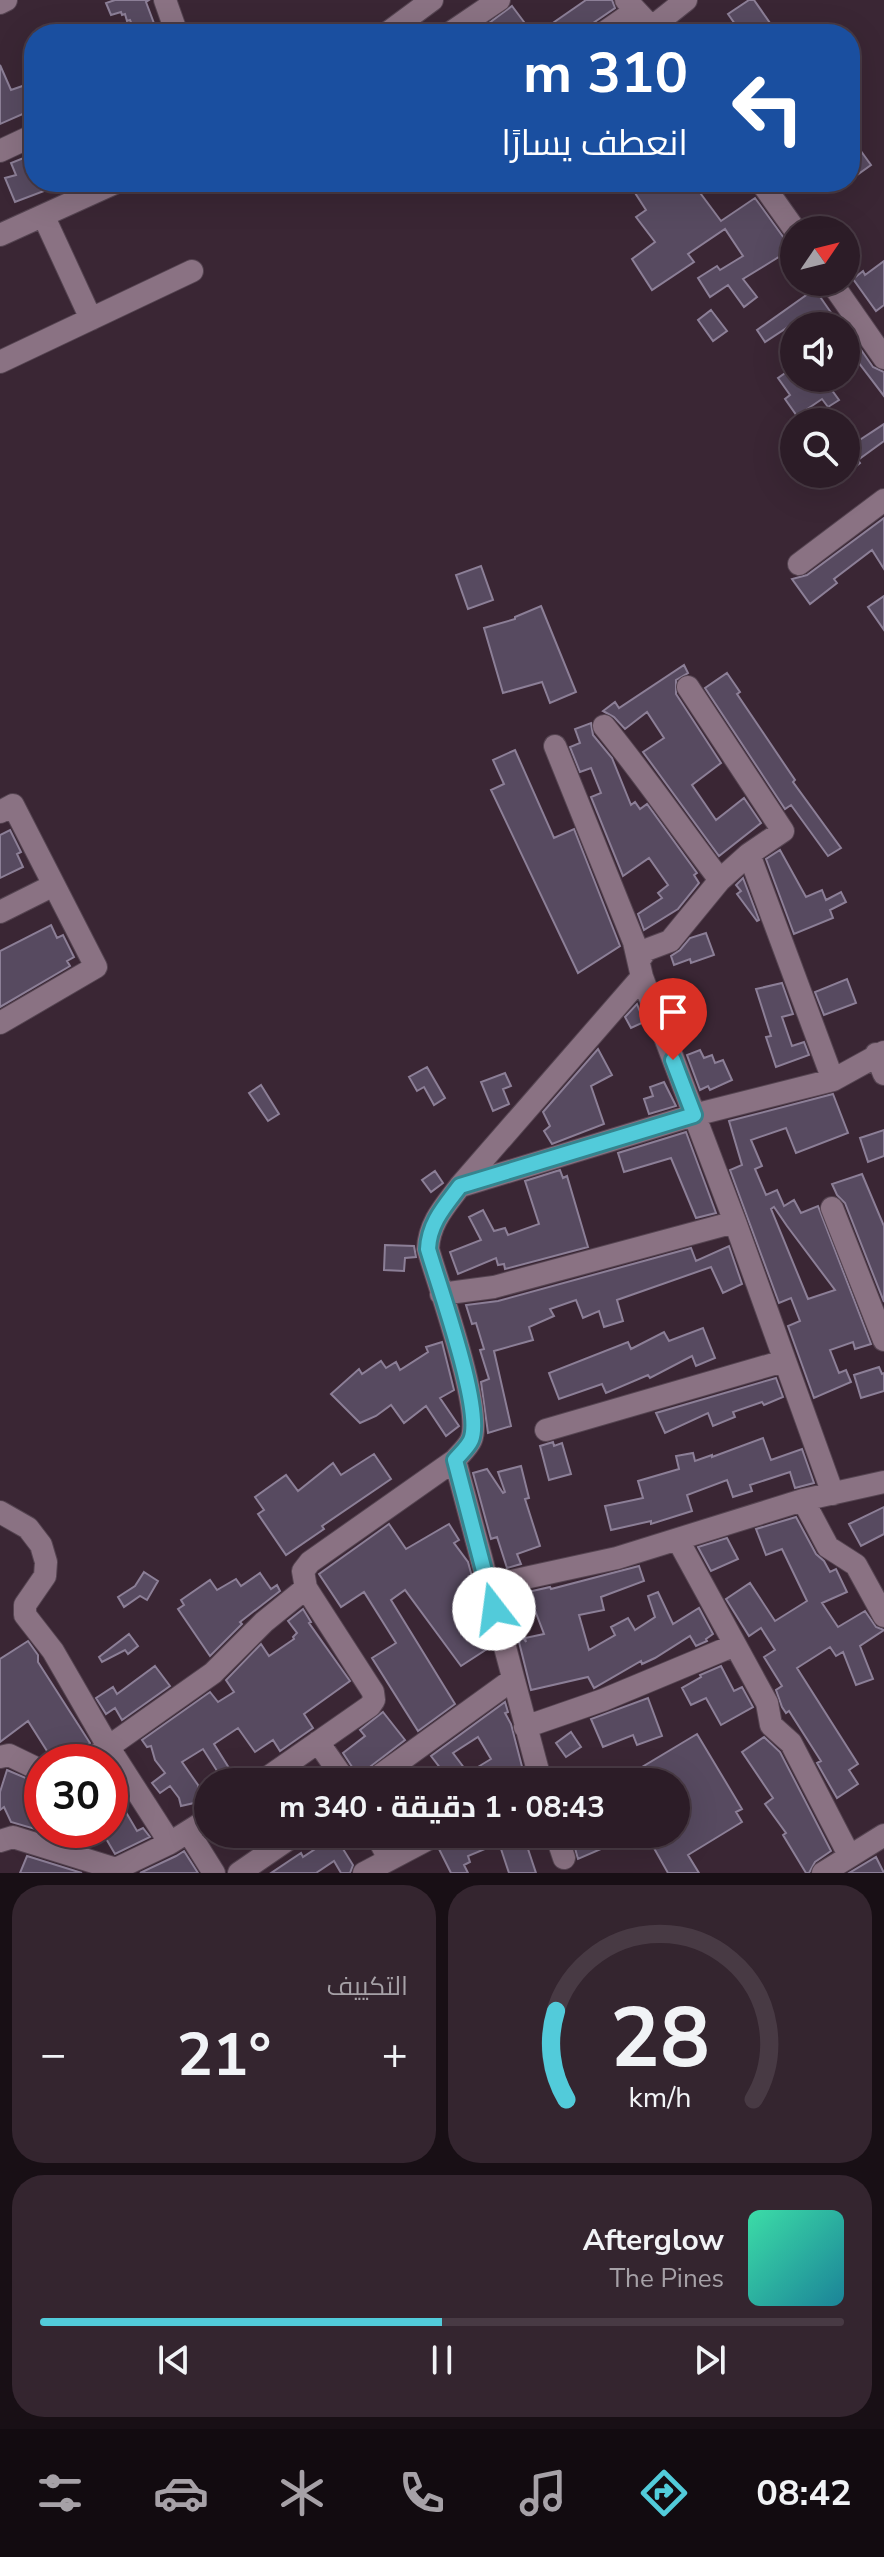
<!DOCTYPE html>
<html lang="ar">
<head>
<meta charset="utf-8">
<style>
	:root { --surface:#2c1c27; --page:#34252f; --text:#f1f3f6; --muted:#a6a1a7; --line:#483a44; --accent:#52cbda }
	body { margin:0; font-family:"Nunito Sans",Cairo,sans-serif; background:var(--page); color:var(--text); direction:rtl; height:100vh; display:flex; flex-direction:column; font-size:30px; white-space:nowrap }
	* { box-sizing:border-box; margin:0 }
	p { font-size:26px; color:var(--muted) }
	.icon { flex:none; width:44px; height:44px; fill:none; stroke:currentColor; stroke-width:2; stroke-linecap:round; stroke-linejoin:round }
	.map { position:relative; height:1873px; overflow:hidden; direction:ltr }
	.panel { display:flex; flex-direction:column; gap:12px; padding:12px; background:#180f15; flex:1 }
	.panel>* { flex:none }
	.top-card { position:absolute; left:24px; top:24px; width:836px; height:168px; border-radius:32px; box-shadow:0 8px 32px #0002,0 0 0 2px var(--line); direction:rtl; background:#1a4fa0; color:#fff; overflow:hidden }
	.needle { width:52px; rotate:55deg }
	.controls { position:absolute; left:780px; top:216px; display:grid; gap:16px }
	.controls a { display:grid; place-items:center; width:80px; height:80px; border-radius:50%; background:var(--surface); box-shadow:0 8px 32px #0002,0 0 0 2px var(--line); font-size:40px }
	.speed { position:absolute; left:24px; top:1744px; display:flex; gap:16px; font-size:40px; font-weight:700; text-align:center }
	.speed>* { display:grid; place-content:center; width:104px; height:104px; border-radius:50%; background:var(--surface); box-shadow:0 8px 32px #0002,0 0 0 2px var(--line); line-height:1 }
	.speed .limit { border:12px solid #d22; background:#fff; color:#111 }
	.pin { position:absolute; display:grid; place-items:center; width:68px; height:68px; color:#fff; margin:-82px -34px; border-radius:50% 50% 50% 0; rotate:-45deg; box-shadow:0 0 8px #0007 }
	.pin .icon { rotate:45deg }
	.me { position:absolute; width:88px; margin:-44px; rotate:345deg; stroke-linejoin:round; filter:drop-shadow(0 0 6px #0008) }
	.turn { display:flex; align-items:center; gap:28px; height:168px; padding:0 40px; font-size:36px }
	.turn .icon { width:104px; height:104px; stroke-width:2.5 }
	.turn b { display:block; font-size:56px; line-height:68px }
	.big { font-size:60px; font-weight:700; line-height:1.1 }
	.panel .card { flex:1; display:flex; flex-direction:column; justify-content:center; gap:12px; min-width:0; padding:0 28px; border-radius:32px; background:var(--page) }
	.panel .dial { align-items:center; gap:0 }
	.dial svg { height:208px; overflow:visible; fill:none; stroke:var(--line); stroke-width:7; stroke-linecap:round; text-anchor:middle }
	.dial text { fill:var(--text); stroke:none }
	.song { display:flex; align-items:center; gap:24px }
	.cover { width:96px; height:96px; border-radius:12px; background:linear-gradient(135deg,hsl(160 70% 55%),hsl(190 70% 35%)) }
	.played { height:8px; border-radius:4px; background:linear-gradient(90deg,var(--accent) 50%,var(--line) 50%) }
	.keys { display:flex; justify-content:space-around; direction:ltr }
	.heat { display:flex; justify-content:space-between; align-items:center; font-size:44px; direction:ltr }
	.panel .tiles { flex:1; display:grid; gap:12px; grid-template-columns:1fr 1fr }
	.card:last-child { grid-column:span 2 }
	.trip { position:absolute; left:194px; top:1768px; width:496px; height:80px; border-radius:40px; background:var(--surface); box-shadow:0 8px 32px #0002,0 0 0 2px var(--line); font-weight:700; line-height:80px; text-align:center; direction:rtl }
	.dock { display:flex; height:128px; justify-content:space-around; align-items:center; background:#120b10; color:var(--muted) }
	.dock .icon { width:56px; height:56px }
	.dock .on { color:var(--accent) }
	.dock b { font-size:36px; color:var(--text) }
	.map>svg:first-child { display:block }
	.building { fill:#574a60; stroke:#8c7f97; stroke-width:2; fill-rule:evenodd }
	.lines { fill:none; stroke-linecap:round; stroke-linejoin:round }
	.minor-casing { stroke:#554451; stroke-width:24 }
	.minor { stroke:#8a7283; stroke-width:22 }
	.route-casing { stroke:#35848e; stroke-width:20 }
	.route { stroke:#52cbda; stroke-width:14 }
</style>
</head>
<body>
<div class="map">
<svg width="884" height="1873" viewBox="0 0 884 1873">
	<rect width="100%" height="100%" fill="#3a2634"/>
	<path class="building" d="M 115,0 L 149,0 L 146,2 L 158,34 L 136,34 L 130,20 L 127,21 L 125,14 L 122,15 L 121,12 L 111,15 L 106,3 Z
		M 586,0 L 612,0 L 615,8 L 577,34 L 537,34 Z
		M 749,0 L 754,0 L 770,23 L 754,34 L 742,34 L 728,14 Z
		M 512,6 L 533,34 L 485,34 L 481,29 Z
		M 0,65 L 11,90 L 34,82 L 34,109 L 0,124 Z
		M 850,136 L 871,165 L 850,180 Z
		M 26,157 L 29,164 L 34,162 L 34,182 L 65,183 L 15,202 L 5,178 L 16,175 L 11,163 Z
		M 628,182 L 692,182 L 721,221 L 755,198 L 784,238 L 794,244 L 794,274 L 782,255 L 743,279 L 757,297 L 744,307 L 728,285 L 710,297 L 698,278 L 717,266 L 720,270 L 743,256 L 725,229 L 688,254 L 694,262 L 652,290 L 632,259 L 655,242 L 636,217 L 646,210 Z
		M 884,261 L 884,305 L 876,311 L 853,279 L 863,271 L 865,275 Z
		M 812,291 L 816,291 L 832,314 L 815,326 L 791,325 L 765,342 L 757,330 Z
		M 711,310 L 727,331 L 713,341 L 698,320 Z
		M 857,344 L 873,367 L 884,372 L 884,396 L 849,350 Z
		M 794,367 L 794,378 L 823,378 L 839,400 L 828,407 L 822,399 L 797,416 L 785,399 L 790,395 L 778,378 Z
		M 884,424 L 884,441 L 858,460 L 860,463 L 846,474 L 846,443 L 849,447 Z
		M 884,518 L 884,569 L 872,550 L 834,579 L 837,583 L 810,604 L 792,579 L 807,575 Z
		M 481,566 L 493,600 L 468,609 L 456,575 Z
		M 884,596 L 884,630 L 868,607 Z
		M 541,606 L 576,692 L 550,703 L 542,682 L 503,693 L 484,628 L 515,619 L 515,617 Z
		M 684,665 L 688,673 L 676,680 L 676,694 L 721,763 L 692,785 L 716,820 L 744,798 L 761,823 L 719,856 L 643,752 L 664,738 L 647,712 L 625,729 L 614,717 L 603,711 L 615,702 L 619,708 Z
		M 727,673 L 740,692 L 737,694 L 795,780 L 793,782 L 841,848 L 828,856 L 791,805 L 785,809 L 705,688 Z
		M 591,723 L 593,735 L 612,758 L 631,805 L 635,802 L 640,809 L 647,804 L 697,873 L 694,875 L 699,883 L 678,909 L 644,930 L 638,914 L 662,898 L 658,893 L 668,885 L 649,858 L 623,876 L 591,797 L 601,793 L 591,768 L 580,772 L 570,747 L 580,743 L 575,729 Z
		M 515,750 L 554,838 L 574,829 L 620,946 L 578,973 L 491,790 L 504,784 L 493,760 Z
		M 10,830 L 21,852 L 17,854 L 23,867 L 0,878 L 0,835 Z
		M 780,850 L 806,897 L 822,890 L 826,900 L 841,892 L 846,902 L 830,910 L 833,918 L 794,934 L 766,859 Z
		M 743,878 L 759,920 L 757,921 L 737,894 L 741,891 L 736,885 Z
		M 51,925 L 57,938 L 63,935 L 74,957 L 67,961 L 70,966 L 0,1007 L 0,951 Z
		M 706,933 L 714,955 L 691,963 L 690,959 L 674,965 L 671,956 L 680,950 L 690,938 Z
		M 847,979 L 856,1003 L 824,1015 L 815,992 Z
		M 782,983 L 793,1014 L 782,1017 L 792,1046 L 804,1042 L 809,1055 L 776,1067 L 766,1037 L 771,1036 L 756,989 Z
		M 637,1004 L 644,1022 L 631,1028 L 625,1017 Z
		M 598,1049 L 612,1075 L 591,1086 L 604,1124 L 552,1144 L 544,1131 L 550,1126 L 543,1112 Z
		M 700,1050 L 704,1058 L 712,1055 L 715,1063 L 723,1060 L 732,1080 L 710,1090 L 708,1086 L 700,1090 L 687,1055 Z
		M 427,1067 L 445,1098 L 434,1105 L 424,1087 L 417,1091 L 409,1077 Z
		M 505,1073 L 511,1086 L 503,1089 L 509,1104 L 493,1111 L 481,1082 Z
		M 664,1082 L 676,1106 L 649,1114 L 644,1099 L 653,1096 L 650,1087 Z
		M 261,1085 L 279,1114 L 268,1121 L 249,1093 Z
		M 833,1094 L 848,1133 L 796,1153 L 786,1128 L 751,1140 L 762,1166 L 755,1169 L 766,1195 L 777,1190 L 784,1206 L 794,1200 L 801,1213 L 818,1206 L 871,1344 L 855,1349 L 853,1342 L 830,1350 L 839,1373 L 846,1370 L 851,1382 L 814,1398 L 788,1326 L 800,1321 L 791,1298 L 779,1303 L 730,1170 L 742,1165 L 729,1121 ZM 774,1207 L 787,1226 L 835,1290 L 808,1299 L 771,1209 Z
		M 884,1130 L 884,1156 L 868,1162 L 860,1138 Z
		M 686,1132 L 716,1213 L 696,1218 L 671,1158 L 624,1172 L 618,1153 Z
		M 560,1170 L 563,1178 L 567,1176 L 588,1247 L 505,1269 L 504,1264 L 498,1265 L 496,1258 L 458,1274 L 450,1252 L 481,1240 L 469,1217 L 483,1210 L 494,1231 L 505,1228 L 508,1235 L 539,1224 L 525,1181 Z
		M 435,1171 L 443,1183 L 431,1192 L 422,1180 Z
		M 862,1174 L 884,1226 L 884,1302 L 845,1203 L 837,1195 L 832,1184 Z
		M 385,1245 L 414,1246 L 416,1257 L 405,1258 L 404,1271 L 384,1270 Z
		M 729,1246 L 742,1284 L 723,1293 L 711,1267 L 617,1300 L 623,1321 L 604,1327 L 599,1311 L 583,1318 L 576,1300 L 550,1309 L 554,1316 L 529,1327 L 533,1340 L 494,1351 L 511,1426 L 488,1433 L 481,1382 L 489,1379 L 480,1350 L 484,1349 L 476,1323 L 472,1324 L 466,1305 L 498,1301 L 691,1248 L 696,1261 Z
		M 703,1328 L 715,1358 L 696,1366 L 692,1356 L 650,1378 L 648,1375 L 606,1393 L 602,1384 L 559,1399 L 549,1373 L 628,1342 L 631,1349 L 664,1332 L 669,1341 Z
		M 442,1342 L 454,1390 L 440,1398 L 459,1426 L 446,1436 L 426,1406 L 404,1423 L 391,1405 L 376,1416 L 360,1423 L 331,1394 L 359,1369 L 362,1374 L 381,1361 L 386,1368 L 396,1362 L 400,1370 L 428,1352 L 426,1347 Z
		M 879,1367 L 882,1374 L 884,1373 L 884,1391 L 861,1398 L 854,1375 Z
		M 776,1378 L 783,1397 L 764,1405 L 762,1402 L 733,1412 L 735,1417 L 713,1426 L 708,1413 L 665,1433 L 656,1413 Z
		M 763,1438 L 771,1460 L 802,1449 L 814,1483 L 795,1488 L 790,1472 L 750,1485 L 752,1491 L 733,1497 L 727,1480 L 687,1495 L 692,1511 L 651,1524 L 651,1521 L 611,1530 L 605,1506 L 643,1498 L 638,1481 L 679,1469 L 676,1456 L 693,1453 L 695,1461 L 712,1455 L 712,1457 Z
		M 553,1442 L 554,1446 L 562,1443 L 571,1474 L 549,1480 L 540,1446 Z
		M 374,1454 L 391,1479 L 322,1526 L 324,1529 L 286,1555 L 258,1514 L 264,1510 L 255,1497 L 286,1475 L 298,1491 L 333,1463 L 341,1475 Z
		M 521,1466 L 529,1498 L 525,1499 L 540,1546 L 517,1554 L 521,1564 L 507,1568 L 497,1537 L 491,1539 L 473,1473 L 487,1469 L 503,1493 L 505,1492 L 498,1472 Z
		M 884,1507 L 884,1534 L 861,1546 L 849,1524 Z
		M 796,1517 L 816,1554 L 824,1561 L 830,1572 L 836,1569 L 847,1592 L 822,1603 L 838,1627 L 865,1611 L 876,1627 L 884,1630 L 860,1646 L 873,1679 L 856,1685 L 843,1652 L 836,1656 L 830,1647 L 797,1668 L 858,1764 L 849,1770 L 858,1784 L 837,1798 L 817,1763 L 821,1761 L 789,1711 L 786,1713 L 782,1707 L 776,1690 L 782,1686 L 764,1657 L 775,1650 L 761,1628 L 749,1636 L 726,1599 L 750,1583 L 775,1621 L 807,1601 L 782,1549 L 766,1555 L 756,1529 Z
		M 389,1524 L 406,1549 L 449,1524 L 459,1540 L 454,1543 L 468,1562 L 474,1584 L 464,1591 L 478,1611 L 473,1615 L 487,1633 L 490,1647 L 461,1666 L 405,1590 L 391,1600 L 455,1704 L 418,1731 L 372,1658 L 396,1643 L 364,1592 L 341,1607 L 319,1574 Z
		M 727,1538 L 738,1559 L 711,1571 L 698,1547 Z
		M 639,1566 L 644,1581 L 601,1597 L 604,1610 L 579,1615 L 589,1650 L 615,1635 L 611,1627 L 628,1618 L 635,1630 L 655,1617 L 648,1596 L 658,1592 L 673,1624 L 699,1608 L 713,1634 L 706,1639 L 707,1641 L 696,1646 L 690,1636 L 655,1658 L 642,1664 L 641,1661 L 594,1688 L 588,1677 L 531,1690 L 515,1626 L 526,1642 L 525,1638 L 544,1634 L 534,1608 L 523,1610 L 519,1594 L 550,1587 L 551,1589 Z
		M 144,1572 L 158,1581 L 147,1600 L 140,1596 L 124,1607 L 118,1597 L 135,1586 Z
		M 260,1573 L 271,1589 L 277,1585 L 280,1591 L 240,1622 L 242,1624 L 210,1656 L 178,1609 L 184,1605 L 181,1600 L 210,1580 L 217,1590 L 236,1579 L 241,1586 Z
		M 303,1609 L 311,1622 L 309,1623 L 350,1681 L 304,1714 L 313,1728 L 280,1751 L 273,1740 L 255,1752 L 238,1728 L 214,1744 L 229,1768 L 219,1774 L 203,1749 L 182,1762 L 198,1785 L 201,1797 L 194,1803 L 181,1806 L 179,1798 L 170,1786 L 160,1793 L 152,1783 L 165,1773 L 155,1760 L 151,1746 L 147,1747 L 142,1740 L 210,1692 L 218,1702 L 234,1692 L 226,1680 L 261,1644 L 269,1656 L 294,1639 L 293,1637 L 297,1633 L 288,1621 Z
		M 129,1634 L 138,1646 L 128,1654 L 125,1650 L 102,1662 L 99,1657 Z
		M 28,1641 L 38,1655 L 38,1662 L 90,1743 L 75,1756 L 72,1752 L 63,1762 L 54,1762 L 28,1721 L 0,1742 L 0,1659 Z
		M 155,1666 L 170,1686 L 122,1720 L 115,1708 L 106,1714 L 96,1698 L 113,1687 L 117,1694 Z
		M 721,1666 L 734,1691 L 742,1687 L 753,1707 L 721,1725 L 706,1698 L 691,1705 L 682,1688 L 701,1677 L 700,1675 Z
		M 648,1698 L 662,1736 L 637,1745 L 633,1735 L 603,1747 L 591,1719 Z
		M 505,1702 L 508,1712 L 505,1713 L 511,1724 L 526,1782 L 451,1782 L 431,1756 ZM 478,1737 L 491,1759 L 468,1773 L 453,1753 Z
		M 383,1712 L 405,1740 L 358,1776 L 343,1753 L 365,1736 L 360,1730 Z
		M 571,1732 L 581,1747 L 566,1757 L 556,1743 Z
		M 697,1734 L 742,1809 L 736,1812 L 742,1822 L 688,1855 L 699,1873 L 668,1873 L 646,1834 L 676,1834 L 676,1782 L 617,1782 Z
		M 764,1737 L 780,1752 L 831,1851 L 815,1862 L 809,1873 L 806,1873 L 783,1835 L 786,1833 L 765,1804 L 773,1798 L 742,1752 Z
		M 7,1770 L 42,1785 L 42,1831 L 11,1822 L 4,1807 L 0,1810 L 0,1792 Z
		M 110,1785 L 137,1831 L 143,1828 L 150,1837 L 115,1854 L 101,1830 L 110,1830 Z
		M 452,1834 L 542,1834 L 543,1838 L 527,1846 L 536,1873 L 509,1873 L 499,1843 L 468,1856 L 470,1862 L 464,1865 L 468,1873 L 451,1873 L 439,1849 L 449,1842 Z
		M 571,1834 L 611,1834 L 615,1843 L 578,1859 Z
		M 335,1836 L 353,1865 L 350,1873 L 341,1873 L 334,1861 L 316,1873 L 271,1873 L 301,1853 L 303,1857 Z
		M 184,1851 L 198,1873 L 140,1873 L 176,1856 Z
		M 27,1856 L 82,1873 L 20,1873 Z
		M 876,1857 L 884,1873 L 849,1873 Z"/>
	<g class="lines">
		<g class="minor-casing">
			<path id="minor" d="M 165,0 L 177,34
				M 626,0 L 658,34
				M 0,3 L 6,0
				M 652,27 L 686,0
				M 453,31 L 499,0
				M 386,34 L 432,0
				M 602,34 L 635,11
				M 0,151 L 34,135
				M 761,182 L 795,230
				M 44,217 L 91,319
				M 0,235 L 117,182
				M 831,282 L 884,358
				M 0,362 L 192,271
				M 799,564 L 884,500
				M 604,726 C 645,776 681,829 720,880
				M 555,746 L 634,942 L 642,977 L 735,1222 L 833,1494
				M 0,812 L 13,805 L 96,967 L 0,1023
				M 749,854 L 833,1080
				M 0,912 L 54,885
				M 640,959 L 646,950 L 670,941 L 720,880 L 749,854 L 783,831 L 688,687
				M 876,1054 L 884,1074
				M 461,1186 L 694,1115 L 833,1080 L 884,1052
				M 832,1208 L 884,1340
				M 441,1294 L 494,1287 L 735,1222
				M 546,1430 L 784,1361
				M 803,1500 L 828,1547 L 856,1565 L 884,1616
				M 0,1512 L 28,1528 L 41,1545 L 46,1562 L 45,1576 L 25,1605 L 25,1615 L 53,1651 L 109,1748 L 170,1843
				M 678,1540 L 767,1703 L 771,1725 L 791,1743 L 849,1855
				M 488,1586 L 617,1558 L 803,1500 L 884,1482
				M 525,1727 L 603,1700 L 735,1645
				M 318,1742 L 346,1782
				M 0,1757 L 9,1755 L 42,1771
				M 87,1762 L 213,1673 L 264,1622 L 306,1588
				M 261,1782 L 370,1706 L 374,1700 L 373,1692 L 306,1588 L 303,1571 L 310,1562 L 455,1460
				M 371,1782 L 512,1680
				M 541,1782 L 455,1460 C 460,1454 468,1447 471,1440 C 484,1411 438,1284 428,1249 C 429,1223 445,1206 460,1186 L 642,977
				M 189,1833 L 214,1873
				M 376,1834 L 389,1859
				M 556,1834 L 564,1858
				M 0,1841 L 13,1837 L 116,1869 L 170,1843 L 208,1819
				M 239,1873 L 296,1834
				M 364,1873 L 438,1834
				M 823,1873 L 884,1835"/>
		</g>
		<use href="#minor" class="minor"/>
	</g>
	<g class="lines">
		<g class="route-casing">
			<path id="route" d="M 494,1609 L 455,1460 C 460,1454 468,1447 471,1440 C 484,1411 438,1284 428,1249 C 429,1223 445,1206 460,1186 L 694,1115 L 673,1060"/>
		</g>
		<use href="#route" class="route"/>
	</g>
</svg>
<div class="controls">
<a><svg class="needle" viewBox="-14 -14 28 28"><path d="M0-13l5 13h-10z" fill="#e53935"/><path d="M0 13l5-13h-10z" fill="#a6a1a7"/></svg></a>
<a><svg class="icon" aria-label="sound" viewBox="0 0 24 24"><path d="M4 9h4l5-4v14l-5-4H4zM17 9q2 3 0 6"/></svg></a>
<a><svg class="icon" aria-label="search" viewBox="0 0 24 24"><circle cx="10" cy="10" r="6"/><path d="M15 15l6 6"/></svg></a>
</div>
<div class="speed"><div class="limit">30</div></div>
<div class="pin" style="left:673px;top:1060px;background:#d93025"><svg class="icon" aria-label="arrive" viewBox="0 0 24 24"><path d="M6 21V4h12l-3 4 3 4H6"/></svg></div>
<svg class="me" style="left:494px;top:1609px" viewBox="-20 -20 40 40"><circle r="19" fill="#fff"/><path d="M0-13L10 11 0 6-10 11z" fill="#52cbda"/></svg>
<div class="trip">08:43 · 1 دقيقة · 340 m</div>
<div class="top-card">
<div class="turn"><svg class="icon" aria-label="left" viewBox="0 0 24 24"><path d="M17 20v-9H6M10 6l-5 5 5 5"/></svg><div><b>310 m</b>انعطف يسارًا</div></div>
</div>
</div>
<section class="panel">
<div class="tiles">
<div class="card dial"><svg viewBox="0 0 100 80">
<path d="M14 69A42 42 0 1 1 86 69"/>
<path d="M14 69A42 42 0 0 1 10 35" stroke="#52cbda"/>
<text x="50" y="56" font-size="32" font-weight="700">28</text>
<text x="50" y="72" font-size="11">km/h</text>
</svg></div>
<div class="card"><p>التكييف</p>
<div class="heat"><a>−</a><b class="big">21°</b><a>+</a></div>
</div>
<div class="card">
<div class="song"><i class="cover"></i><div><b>Afterglow</b><p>The Pines</p></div></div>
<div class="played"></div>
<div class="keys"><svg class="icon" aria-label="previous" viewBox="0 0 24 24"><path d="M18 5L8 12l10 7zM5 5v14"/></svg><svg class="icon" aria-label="pause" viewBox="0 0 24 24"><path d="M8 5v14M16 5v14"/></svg><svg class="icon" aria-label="next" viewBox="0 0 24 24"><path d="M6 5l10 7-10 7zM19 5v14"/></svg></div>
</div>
</div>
</section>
<nav class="dock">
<b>08:42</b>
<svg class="icon on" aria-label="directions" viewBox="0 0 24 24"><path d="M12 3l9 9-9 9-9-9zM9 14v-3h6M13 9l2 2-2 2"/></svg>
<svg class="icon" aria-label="music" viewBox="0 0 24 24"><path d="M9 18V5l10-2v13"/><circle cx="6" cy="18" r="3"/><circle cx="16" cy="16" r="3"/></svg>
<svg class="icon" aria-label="phone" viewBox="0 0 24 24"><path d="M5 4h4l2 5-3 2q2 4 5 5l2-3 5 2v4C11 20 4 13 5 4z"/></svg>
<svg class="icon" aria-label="climate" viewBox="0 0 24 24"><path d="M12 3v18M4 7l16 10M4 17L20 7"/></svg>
<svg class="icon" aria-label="car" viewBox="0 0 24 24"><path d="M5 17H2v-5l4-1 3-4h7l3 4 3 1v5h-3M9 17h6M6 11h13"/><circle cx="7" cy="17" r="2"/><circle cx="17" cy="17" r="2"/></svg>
<svg class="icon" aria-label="filters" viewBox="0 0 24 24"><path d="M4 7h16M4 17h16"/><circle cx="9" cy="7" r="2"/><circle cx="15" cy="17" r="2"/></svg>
</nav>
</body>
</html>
